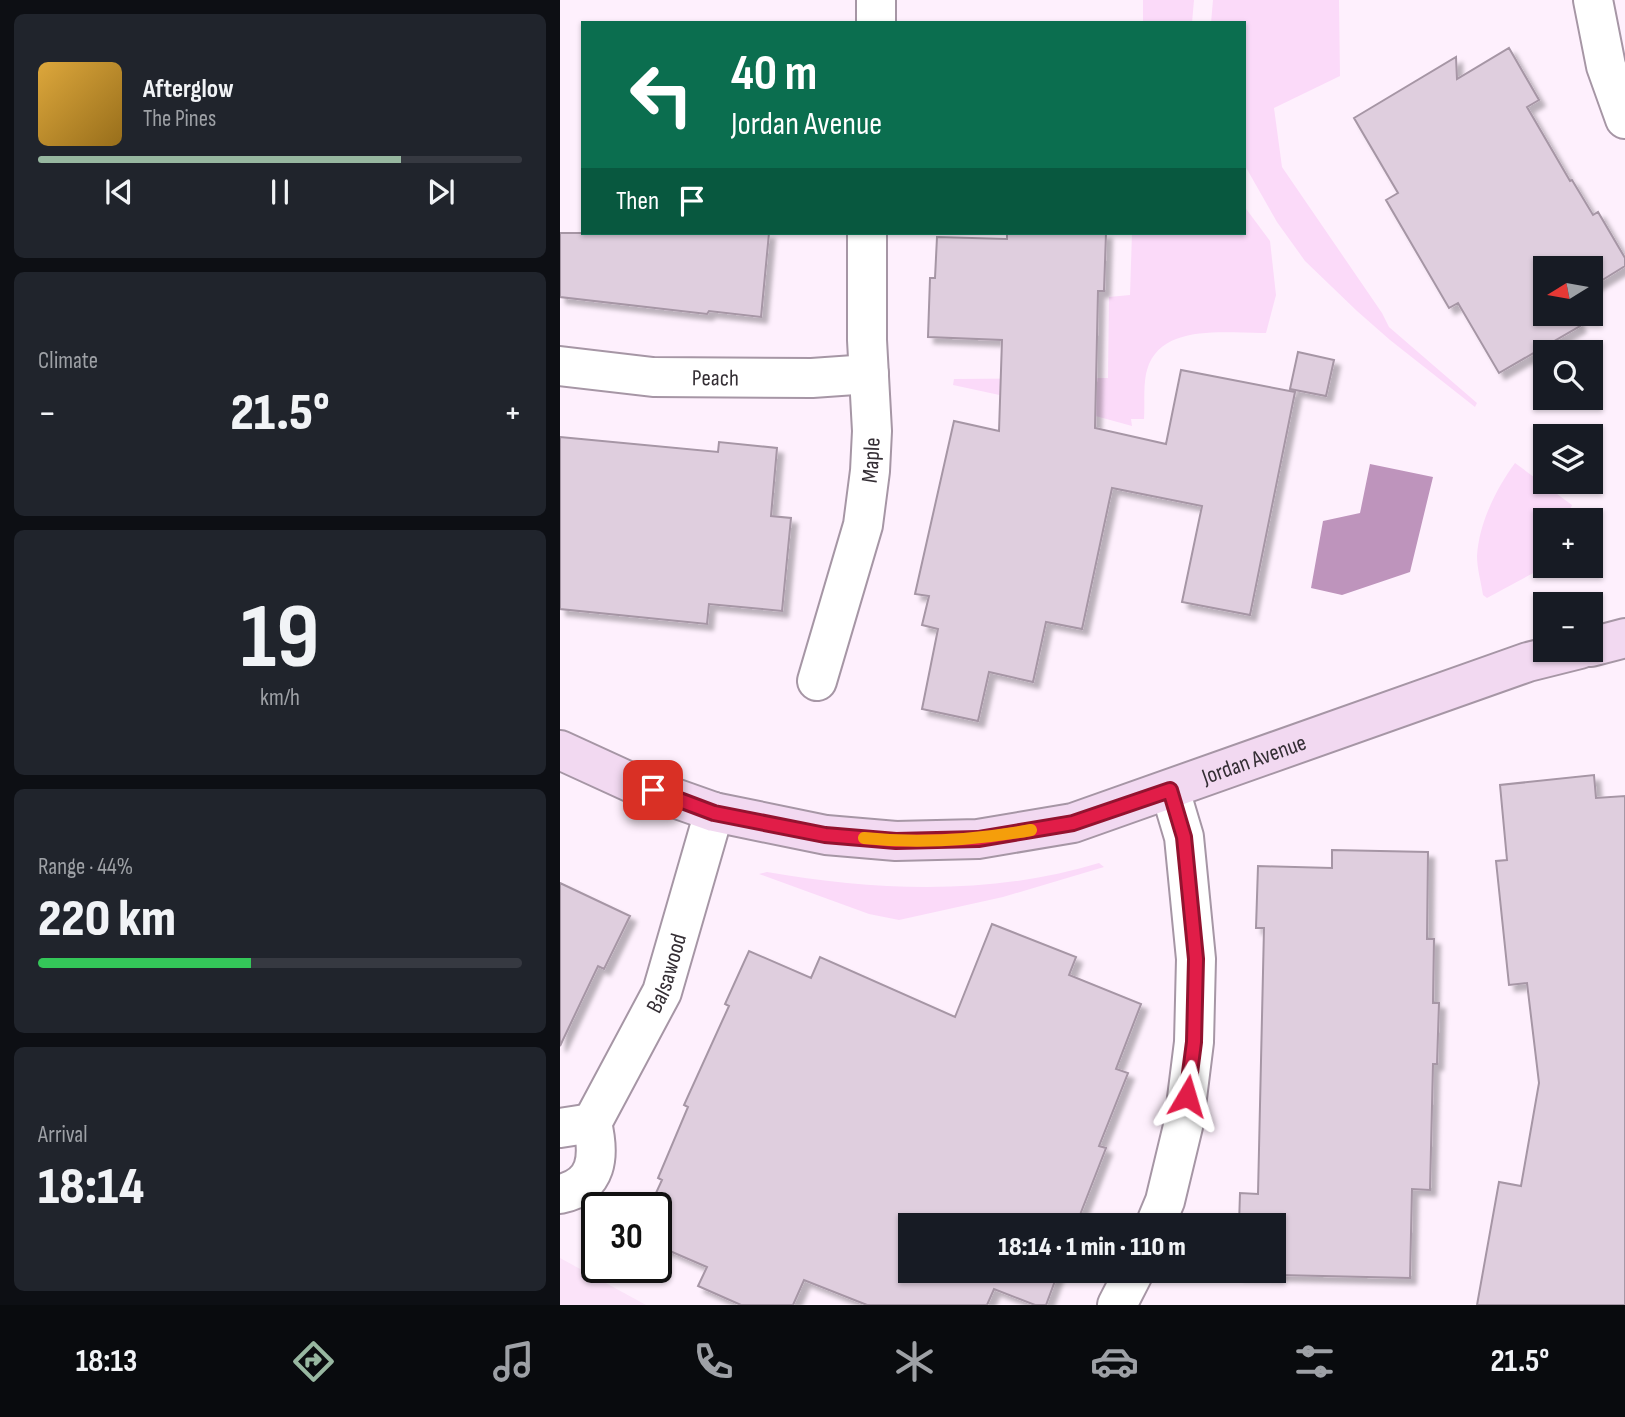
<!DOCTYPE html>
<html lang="en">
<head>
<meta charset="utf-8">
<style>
	:root { --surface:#171b24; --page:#20242c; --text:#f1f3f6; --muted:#9ea1a6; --line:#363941; --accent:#97b7a0 }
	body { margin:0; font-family:"Sofia Sans Condensed",sans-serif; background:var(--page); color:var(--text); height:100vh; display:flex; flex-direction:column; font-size:26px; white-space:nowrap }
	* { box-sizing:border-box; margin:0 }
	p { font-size:23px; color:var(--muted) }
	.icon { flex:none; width:38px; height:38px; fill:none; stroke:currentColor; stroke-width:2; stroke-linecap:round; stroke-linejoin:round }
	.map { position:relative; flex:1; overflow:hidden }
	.panel { display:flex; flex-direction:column; gap:14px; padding:14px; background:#0d0f14; width:560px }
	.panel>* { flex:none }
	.guide { position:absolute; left:21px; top:21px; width:665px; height:214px; border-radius:0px; box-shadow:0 2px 5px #0004; background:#0b6e4f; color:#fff; overflow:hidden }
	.needle { width:46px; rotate:259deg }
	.buttons { position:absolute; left:973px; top:256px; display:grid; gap:14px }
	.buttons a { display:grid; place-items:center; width:70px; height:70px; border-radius:0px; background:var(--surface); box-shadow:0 2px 5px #0004; font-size:35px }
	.speed { position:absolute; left:21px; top:1192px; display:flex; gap:14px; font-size:35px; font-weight:700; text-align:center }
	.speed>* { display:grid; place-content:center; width:91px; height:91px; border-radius:50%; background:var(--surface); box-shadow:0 2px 5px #0004; line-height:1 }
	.speed .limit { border:4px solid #111; border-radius:10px; background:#fff; color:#111 }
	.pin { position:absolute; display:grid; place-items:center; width:60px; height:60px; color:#fff; margin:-30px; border-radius:14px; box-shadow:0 4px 10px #0006 }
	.me { position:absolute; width:77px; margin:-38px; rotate:7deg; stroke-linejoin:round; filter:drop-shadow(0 0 5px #0008) }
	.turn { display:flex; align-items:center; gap:24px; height:147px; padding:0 35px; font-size:32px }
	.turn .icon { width:91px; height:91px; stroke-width:2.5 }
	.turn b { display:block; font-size:49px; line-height:60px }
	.then { display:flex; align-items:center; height:66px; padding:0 35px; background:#0003; gap:14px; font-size:26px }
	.big { font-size:52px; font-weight:800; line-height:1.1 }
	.panel .card { flex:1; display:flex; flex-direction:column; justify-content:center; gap:10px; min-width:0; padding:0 24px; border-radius:10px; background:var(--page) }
	.panel .dial { align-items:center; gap:0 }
	.dial b { font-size:91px; line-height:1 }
	.song { display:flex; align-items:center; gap:21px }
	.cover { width:84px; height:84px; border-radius:10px; background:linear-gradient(135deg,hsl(40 70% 55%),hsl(40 70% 35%)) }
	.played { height:7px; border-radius:4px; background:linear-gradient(90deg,var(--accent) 75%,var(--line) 75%) }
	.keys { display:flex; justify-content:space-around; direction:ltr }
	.heat { display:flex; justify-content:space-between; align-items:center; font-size:38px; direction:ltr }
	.charge { height:10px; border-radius:5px; background:linear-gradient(90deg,#34c759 44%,var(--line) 0) }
	.trip { position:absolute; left:338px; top:1213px; width:388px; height:70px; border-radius:0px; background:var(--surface); box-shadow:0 2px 5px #0004; font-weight:800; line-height:70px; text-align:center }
	.tab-bar { display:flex; height:112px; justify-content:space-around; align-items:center; background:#090b0e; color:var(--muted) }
	.tab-bar .icon { width:49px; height:49px }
	.tab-bar .active { color:var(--accent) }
	.tab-bar b { font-size:32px; color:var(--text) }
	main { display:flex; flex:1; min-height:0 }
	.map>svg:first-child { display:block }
	.built { fill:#fbe3f9 }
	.green { fill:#fbdaf9 }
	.water { fill:#be94bc }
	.building { fill:#dfcede; stroke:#a696a5; stroke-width:2; filter:url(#shadow) }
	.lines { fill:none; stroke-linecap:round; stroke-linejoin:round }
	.street-casing { stroke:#a696a5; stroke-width:42 }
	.secondary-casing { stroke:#a696a5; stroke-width:42 }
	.street { stroke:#fff; stroke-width:38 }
	.secondary { stroke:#f2d9f1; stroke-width:38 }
	.route-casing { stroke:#92132f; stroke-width:18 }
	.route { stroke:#e11d48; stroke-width:12 }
	.slow { stroke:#f59e0b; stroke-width:12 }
	.labels { text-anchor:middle; stroke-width:6; stroke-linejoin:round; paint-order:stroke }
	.street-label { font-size:23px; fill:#342e34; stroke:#fef0fd }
</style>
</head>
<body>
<main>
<section class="panel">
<div class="card">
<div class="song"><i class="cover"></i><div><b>Afterglow</b><p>The Pines</p></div></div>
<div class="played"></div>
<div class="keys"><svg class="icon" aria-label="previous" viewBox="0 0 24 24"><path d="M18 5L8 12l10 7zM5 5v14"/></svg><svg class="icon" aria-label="pause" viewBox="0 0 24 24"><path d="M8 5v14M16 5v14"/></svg><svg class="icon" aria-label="next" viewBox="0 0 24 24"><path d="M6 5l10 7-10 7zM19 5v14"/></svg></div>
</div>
<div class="card"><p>Climate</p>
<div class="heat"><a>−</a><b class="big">21.5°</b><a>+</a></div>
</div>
<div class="card dial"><b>19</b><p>km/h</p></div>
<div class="card"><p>Range · 44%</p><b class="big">220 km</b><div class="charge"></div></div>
<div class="card"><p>Arrival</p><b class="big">18:14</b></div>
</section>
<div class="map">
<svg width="1065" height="1305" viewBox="0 0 1065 1305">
	<defs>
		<filter id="shadow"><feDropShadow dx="6" dy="6" stdDeviation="2" flood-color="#0004"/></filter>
	</defs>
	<rect width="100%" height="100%" fill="#fef0fd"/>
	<path class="built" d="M 0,1258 L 86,1305 L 0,1305 Z"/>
	<path class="green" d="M 583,0 L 634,0 L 632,23 L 583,23 Z
		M 653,0 L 779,0 L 780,76 L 714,108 L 722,167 L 822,313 L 829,327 L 917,403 L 915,407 L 830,340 L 797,311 L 745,261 L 717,222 L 684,164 L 684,23 L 651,23 Z
		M 684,206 L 710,241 L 716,295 L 706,333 C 668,334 601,322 587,370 C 583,384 585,404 584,419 L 571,419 L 572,426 L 532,415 L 393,385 L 394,379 L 548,378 L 549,297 L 570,295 L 572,233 L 684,233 Z
		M 955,463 L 1012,505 L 1006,520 L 985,520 L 985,565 L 988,565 L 927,598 L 923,595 C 921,582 917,568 917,556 C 919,523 936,489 955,463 Z
		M 539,863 L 544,867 L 443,897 L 339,920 L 309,914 L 199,874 L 207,872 C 317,891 431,896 539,863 Z"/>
	<path class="water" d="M 810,464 L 873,477 L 850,572 L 782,595 L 751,588 L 763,521 L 800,513 Z"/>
	<path class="building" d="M 949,48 L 979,100 L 967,107 L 1010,181 L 1012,180 L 1033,215 L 1038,212 L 1065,258 L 1065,266 L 1031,287 L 1031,268 L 985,268 L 985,313 L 1013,313 L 1020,326 L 939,373 L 898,303 L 889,308 L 826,200 L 838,193 L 794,118 L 896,57 L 897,79 Z
		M 0,233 L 209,233 L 201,317 L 149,311 L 147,314 L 0,297 Z
		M 447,233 L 546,233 L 544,291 L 538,291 L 535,428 L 606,444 L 621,370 L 735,392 L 690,615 L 622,602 L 642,506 L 552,488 L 522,629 L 486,622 L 473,682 L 429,672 L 418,721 L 362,709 L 378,629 L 362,625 L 369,596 L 355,594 L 394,421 L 439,431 L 442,340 L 368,337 L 370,278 L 375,278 L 377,237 L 447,239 Z
		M 738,352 L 774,360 L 766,396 L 730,389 Z
		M 0,437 L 158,452 L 159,442 L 217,448 L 211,516 L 231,518 L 222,611 L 149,604 L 147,624 L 0,609 Z
		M 1034,775 L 1036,798 L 1065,796 L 1065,1305 L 917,1305 L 939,1182 L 961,1186 L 979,1083 L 967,983 L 949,985 L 936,861 L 947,860 L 940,785 Z
		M 772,850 L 868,852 L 867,939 L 874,939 L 873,1003 L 879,1003 L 877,1064 L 873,1064 L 870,1190 L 852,1189 L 850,1278 L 678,1274 L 678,1270 L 714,1270 L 714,1225 L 679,1225 L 680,1193 L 698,1194 L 704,928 L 696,928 L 698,866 L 772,868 Z
		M 0,883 L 70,916 L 44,969 L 38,966 L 0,1046 Z
		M 432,924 L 516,957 L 509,975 L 581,1004 L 556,1069 L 568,1073 L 539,1146 L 546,1148 L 516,1225 L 350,1225 L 350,1270 L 499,1270 L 486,1305 L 475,1305 L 434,1289 L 427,1305 L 307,1305 L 244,1280 L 233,1305 L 181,1305 L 138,1286 L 147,1267 L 96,1245 L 96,1193 L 102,1180 L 98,1178 L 128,1107 L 124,1105 L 169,1006 L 165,1004 L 189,951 L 251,978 L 260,957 L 395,1017 Z"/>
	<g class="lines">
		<g class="street-casing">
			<g id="street">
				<path d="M 316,0 L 316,23"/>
				<path d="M 1033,0 L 1046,66 L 1065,119"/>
				<path id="s1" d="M 0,366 L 93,377 L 252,378 L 309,374"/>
				<path id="s2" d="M 257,681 L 303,525 L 310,471 L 312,431 L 307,340 L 307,233"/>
				<path id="s3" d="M 32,1123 L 102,992 L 154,812"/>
				<path d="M 0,1128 L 32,1123"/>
				<path d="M 0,1194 C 38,1186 40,1156 32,1123"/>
				<path d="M 595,1225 L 605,1201 L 624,1122 L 634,1042 L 636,959 L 624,837 L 610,790"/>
				<path d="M 557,1305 L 575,1270"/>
			</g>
		</g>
		<g class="secondary-casing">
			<g id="secondary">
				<path d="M 1031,647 L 1065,638"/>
				<path id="s4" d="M 0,750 L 72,783 L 154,812 L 266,835 L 336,841 L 418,839 L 513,823 L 968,662 L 1020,649"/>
			</g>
		</g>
		<use href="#street" class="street"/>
		<use href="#secondary" class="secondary"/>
	</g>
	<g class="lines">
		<g class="route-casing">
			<path id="route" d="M 93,790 L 154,813 L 265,835 L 336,841 L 418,839 L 513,823 L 610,790 L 624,837 L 636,959 L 634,1042 L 627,1096"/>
		</g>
		<use href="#route" class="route"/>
		<path class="slow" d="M 304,838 C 360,844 415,840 471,830"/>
	</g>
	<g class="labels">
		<g class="street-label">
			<text dy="8" stroke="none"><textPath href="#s1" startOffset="156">Peach</textPath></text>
			<text dy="8" stroke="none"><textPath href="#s2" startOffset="228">Maple</textPath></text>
			<text dy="8" stroke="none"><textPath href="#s4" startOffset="721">Jordan Avenue</textPath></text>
			<text dy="8" stroke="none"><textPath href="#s3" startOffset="168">Balsawood</textPath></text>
		</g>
	</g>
</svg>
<div class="buttons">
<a><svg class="needle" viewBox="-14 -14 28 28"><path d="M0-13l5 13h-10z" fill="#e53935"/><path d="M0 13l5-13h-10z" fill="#9ea1a6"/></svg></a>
<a><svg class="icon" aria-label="search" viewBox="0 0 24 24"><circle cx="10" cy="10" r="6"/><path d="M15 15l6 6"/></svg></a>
<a><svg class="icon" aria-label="layers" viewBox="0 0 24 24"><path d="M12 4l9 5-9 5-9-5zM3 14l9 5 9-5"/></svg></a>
<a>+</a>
<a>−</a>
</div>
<div class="speed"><div class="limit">30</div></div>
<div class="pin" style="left:93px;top:790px;background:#d93025"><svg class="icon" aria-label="arrive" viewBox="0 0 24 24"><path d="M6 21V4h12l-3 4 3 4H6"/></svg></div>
<svg class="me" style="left:627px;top:1096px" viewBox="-20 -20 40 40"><path d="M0-17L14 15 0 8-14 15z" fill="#e11d48" stroke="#fff" stroke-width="4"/></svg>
<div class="trip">18:14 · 1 min · 110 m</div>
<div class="guide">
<div class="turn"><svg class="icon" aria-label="left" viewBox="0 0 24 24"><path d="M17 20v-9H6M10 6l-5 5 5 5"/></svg><div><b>40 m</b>Jordan Avenue</div></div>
<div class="then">Then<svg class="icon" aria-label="arrive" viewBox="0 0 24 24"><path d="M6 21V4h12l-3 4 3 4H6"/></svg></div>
</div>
</div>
</main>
<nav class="tab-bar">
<b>18:13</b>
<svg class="icon active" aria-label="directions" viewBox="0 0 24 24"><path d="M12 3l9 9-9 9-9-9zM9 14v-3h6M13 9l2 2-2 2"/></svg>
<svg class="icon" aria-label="music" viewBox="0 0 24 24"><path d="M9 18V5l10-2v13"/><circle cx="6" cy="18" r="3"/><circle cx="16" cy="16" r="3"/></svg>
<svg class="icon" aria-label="phone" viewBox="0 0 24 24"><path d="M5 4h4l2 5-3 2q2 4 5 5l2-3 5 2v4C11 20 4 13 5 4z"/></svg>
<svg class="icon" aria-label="climate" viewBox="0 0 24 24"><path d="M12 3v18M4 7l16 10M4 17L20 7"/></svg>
<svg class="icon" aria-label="car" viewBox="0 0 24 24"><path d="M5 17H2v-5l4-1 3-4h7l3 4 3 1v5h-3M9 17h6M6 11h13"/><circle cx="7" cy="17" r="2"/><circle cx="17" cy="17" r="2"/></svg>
<svg class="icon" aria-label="filters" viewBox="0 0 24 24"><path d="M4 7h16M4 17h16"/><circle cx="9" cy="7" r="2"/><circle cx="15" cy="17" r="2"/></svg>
<b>21.5°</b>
</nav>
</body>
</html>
